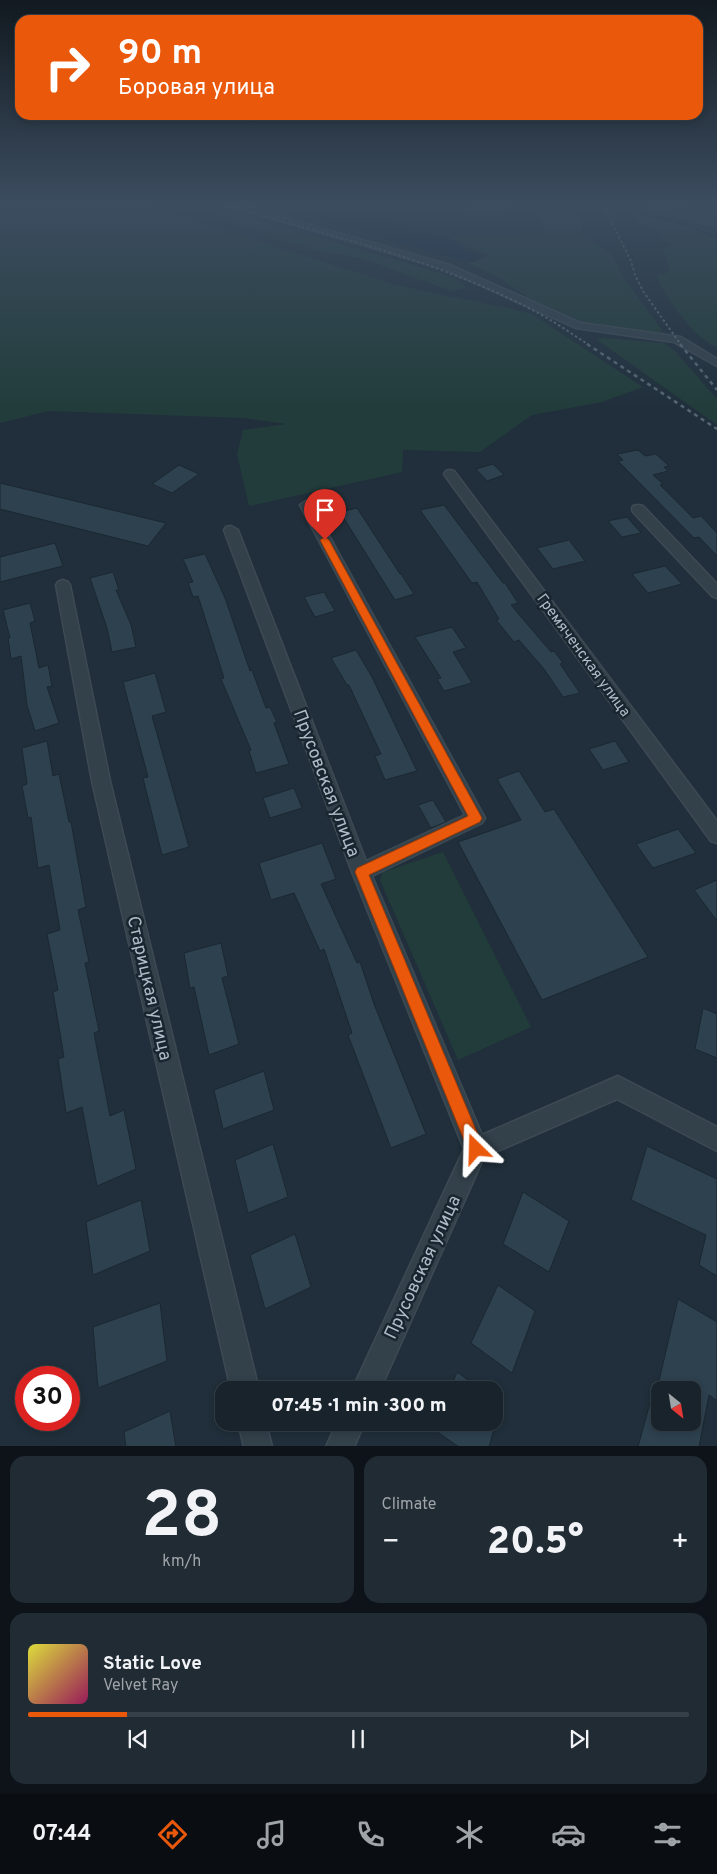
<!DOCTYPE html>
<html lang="en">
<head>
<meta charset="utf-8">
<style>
	:root { --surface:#18232c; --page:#212b34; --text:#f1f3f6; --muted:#9fa4a9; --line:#364048; --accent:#ea580c }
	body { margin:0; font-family:Overpass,sans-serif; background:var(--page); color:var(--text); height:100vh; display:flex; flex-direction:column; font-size:19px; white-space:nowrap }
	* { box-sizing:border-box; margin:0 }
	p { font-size:16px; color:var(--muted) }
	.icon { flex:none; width:28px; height:28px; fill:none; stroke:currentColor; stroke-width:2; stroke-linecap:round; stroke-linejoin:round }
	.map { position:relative; height:1446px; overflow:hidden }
	.side { display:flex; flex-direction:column; gap:10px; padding:10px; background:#0d1318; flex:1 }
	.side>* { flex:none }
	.hud { position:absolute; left:15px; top:15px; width:688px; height:105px; border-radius:15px; box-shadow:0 2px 8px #0003,0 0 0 1px var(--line); background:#ea580c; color:#fff; overflow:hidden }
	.needle { width:32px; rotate:150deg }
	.fabs { position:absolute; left:651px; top:1381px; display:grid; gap:10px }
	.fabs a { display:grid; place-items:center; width:50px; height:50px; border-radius:10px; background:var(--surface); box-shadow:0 2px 8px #0003,0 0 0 1px var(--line); font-size:25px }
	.speed { position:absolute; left:15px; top:1366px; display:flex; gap:10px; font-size:25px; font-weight:700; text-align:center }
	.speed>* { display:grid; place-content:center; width:65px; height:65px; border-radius:50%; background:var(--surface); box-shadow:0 2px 8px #0003,0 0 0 1px var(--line); line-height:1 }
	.speed .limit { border:8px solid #d22; background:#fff; color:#111 }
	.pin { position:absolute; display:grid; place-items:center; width:42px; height:42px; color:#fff; margin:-51px -21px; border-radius:50% 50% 50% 0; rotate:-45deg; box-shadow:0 0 5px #0007 }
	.pin .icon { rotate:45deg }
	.me { position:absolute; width:55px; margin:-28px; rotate:338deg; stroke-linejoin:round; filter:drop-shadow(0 0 4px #0008) }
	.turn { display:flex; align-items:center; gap:18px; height:105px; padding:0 20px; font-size:22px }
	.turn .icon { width:65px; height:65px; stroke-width:2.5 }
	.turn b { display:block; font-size:35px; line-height:42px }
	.big { font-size:38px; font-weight:800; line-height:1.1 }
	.side .tile { flex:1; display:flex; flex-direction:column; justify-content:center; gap:8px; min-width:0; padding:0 18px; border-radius:15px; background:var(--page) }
	.side .dial { align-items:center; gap:0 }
	.dial b { font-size:65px; line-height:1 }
	.song { display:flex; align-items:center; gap:15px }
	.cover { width:60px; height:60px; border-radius:8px; background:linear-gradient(135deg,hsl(60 70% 55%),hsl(330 70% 35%)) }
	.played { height:5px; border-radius:2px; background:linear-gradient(90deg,var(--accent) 15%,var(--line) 15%) }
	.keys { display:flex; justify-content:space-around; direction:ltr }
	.heat { display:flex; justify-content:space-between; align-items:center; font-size:28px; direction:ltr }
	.side .tiles { flex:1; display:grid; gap:10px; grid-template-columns:1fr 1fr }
	.tile:last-child { grid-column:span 2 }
	.trip { position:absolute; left:215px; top:1381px; width:288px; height:50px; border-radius:15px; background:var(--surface); box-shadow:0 2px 8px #0003,0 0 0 1px var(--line); font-weight:800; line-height:50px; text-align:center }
	.tab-bar { display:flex; height:80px; justify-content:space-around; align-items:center; background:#0a0e12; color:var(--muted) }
	.tab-bar .icon { width:35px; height:35px }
	.tab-bar .selected { color:var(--accent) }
	.tab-bar b { font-size:22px; color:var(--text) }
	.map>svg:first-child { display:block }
	.green { fill:#223c3b }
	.water { fill:#132839 }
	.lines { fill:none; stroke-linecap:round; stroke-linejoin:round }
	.stream { stroke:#132839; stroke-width:2.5 }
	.building { fill:#2e414f; stroke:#1b2831; fill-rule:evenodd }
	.minor-casing { stroke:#3d4a54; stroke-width:3 }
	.minor { fill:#33414b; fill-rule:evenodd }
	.rail-far1 { stroke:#556672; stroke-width:2; stroke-dasharray:2.5 2.5; stroke-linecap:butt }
	.rail { stroke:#556672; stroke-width:2.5; stroke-dasharray:4 4; stroke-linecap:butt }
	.route { fill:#ea580c; stroke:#983908 }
	.labels { text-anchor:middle; stroke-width:5; stroke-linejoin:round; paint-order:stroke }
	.street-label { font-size:15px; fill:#aebcc7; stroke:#19262f }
	.near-street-label { font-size:18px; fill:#aebcc7; stroke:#19262f }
</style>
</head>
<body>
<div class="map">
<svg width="717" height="1447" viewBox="0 0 717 1447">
	<rect width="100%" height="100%" fill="#202f3b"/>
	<path class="green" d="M 0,205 L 145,205 L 396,285 L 530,313 L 643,387 L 602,402 L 532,415 L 480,452 L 403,450 L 402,472 L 249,506 L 237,454 L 243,430 L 286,424 L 244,418 L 49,411 L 0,423 Z
		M 518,205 C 503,214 487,213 470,213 L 467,206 Z
		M 618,205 L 634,205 L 634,207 L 631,210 L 634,213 L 673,220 L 717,234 L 717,347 C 697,341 663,296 657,276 L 670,272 L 663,248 L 674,245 L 664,239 L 662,234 L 637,221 L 632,214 Z
		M 647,205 L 685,205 L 706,210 L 709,207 L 717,208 L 717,229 L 643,209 Z
		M 562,209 L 579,216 L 584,238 L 611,253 L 626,281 L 664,333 L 586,323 L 528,298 L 501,279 L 468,263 L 489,256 L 447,236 L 494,237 L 547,231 L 537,214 Z
		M 231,213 L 424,268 L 457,280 L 467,287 L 452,291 L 361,258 L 319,251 L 261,233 L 215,215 Z
		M 604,338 L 664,343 L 676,352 L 717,399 L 717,425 L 596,339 Z
		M 443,852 L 531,1027 L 458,1060 L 380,880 L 383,872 Z"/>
	<path class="water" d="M 267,205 L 344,205 L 450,239 L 467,250 L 480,255 L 481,259 L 472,262 L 460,260 Z"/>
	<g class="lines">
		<path class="stream" d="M 622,205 L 629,211 L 683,224 L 717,237"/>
	</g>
	<path class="building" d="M 638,450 L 645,456 L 656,454 L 669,466 L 664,467 L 668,471 L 653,475 L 663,484 L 660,485 L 693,518 L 701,516 L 717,533 L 717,556 L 699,537 L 694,538 L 618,461 L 623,460 L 617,454 Z
		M 493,464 L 504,475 L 487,481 L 476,469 Z
		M 179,465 L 199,474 L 172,493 L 152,484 Z
		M 0,483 L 166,523 L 148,546 L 0,509 Z
		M 444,505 L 503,583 L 505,583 L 518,603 L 511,605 L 551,652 L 554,651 L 563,663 L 560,664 L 580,693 L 563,697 L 544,669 L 519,640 L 514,642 L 496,620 L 499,619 L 477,582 L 472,583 L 420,510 Z
		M 357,508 L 400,574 L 401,574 L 414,594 L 395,600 L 340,512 Z
		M 627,517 L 641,533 L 622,537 L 608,521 Z
		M 569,540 L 585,561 L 553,569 L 537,548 Z
		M 55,543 L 63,566 L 0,582 L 0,557 Z
		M 205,554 L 225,598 L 250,671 L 252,670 L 266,708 L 270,707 L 277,722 L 274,723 L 289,764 L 256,773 L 249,751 L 251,750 L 221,679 L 224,678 L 198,596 L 193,597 L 188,583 L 193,582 L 183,559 Z
		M 665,566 L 682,584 L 648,593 L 632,574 Z
		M 113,572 L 119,590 L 116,590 L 131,625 L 136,647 L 112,652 L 107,628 L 90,578 Z
		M 324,592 L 335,611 L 315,617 L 304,597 Z
		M 30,603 L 35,621 L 30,623 L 39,668 L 48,665 L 52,686 L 47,687 L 59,723 L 35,731 L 27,705 L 21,656 L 11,659 L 8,638 L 10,638 L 3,610 Z
		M 452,627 L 466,648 L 453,652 L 472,683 L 444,691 L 437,679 L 441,678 L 415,637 Z
		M 356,650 L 372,677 L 417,771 L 385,780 L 375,756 L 381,754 L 349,685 L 347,685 L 331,658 Z
		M 155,673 L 166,712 L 152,716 L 189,847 L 162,855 L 143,778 L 148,777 L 123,682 Z
		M 47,741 L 53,776 L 59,774 L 69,822 L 71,822 L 86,907 L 78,910 L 89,962 L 85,963 L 99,1031 L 94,1033 L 110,1116 L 124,1110 L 136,1169 L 97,1186 L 82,1107 L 66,1113 L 58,1059 L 64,1057 L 53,992 L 58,990 L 47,934 L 60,930 L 49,865 L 38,868 L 31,817 L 28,818 L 22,786 L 27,784 L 22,748 Z
		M 615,741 L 629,762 L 603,770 L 589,749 Z
		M 519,771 L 545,812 L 554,809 L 648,957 L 542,1000 L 458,842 L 521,820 L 497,779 Z
		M 294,788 L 302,808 L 270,818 L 263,798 Z
		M 433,800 L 446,822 L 431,828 L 418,805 Z
		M 678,829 L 696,853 L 653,868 L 636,844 Z
		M 322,843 L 336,879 L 321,884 L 357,963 L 360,962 L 374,1004 L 426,1134 L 391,1148 L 348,1035 L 352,1033 L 324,949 L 320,951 L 294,893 L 271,900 L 259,863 Z
		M 717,880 L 717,921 L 694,890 Z
		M 221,943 L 228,976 L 222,978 L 239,1044 L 209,1055 L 194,987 L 190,988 L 184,953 Z
		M 703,1008 L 717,1014 L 717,1058 L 695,1049 Z
		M 264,1071 L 274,1110 L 223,1129 L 214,1090 Z
		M 273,1144 L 288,1197 L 248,1213 L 235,1160 Z
		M 647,1146 L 717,1179 L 717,1276 L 699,1265 L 706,1235 L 631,1200 Z
		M 523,1192 L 569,1221 L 549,1272 L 503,1244 Z
		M 141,1200 L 150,1251 L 93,1275 L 86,1222 Z
		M 295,1234 L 311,1287 L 265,1309 L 250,1255 Z
		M 498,1285 L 535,1311 L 512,1373 L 471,1343 Z
		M 678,1299 L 717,1322 L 717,1401 L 709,1395 L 699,1447 L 638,1447 L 656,1381 L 659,1381 ZM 660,1390 L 692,1390 L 692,1422 L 660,1422 Z
		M 160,1303 L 167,1361 L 98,1388 L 93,1327 Z
		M 457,1372 L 482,1390 L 450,1390 Z
		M 170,1411 L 176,1447 L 126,1447 L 124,1432 Z
		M 423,1422 L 496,1422 L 489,1447 L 459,1447 Z"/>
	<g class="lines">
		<g class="minor-casing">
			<path id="minor" d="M 227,205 L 241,205 L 450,265 L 581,323 L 681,337 L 717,359 L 717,366 L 674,342 L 576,328 L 444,269 Z
				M 450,470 L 454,471 L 717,821 L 717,843 L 711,841 L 446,477 L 444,474 L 446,471 Z
				M 306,501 L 312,505 L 485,818 L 482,823 L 372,876 L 482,1135 L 618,1076 L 717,1127 L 717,1151 L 617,1099 L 484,1157 L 380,1390 L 352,1390 L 464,1149 L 352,872 L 224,530 L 226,527 L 231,526 L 238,530 L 366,861 L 465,815 L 300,505 Z
				M 638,505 L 643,506 L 717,584 L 717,598 L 712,596 L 633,512 L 632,509 L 633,506 Z
				M 63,580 L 68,582 L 70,585 L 110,781 L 259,1390 L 231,1390 L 92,781 L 56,585 L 58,582 Z
				M 238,1422 L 266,1422 L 272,1447 L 244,1447 Z
				M 337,1422 L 365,1422 L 354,1447 L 326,1447 Z"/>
		</g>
		<use href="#minor" class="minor"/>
		<path class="rail-far1" d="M 220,205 C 327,234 450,263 547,318 C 561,326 575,336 589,345
			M 603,205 L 631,261 L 635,275 L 643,291 L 681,345"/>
		<path class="rail" d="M 587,344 L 717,429
			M 680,344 L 717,390"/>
	</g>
	<linearGradient id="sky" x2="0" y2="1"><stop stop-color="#121a20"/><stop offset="0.5" stop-color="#3c4d60"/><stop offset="1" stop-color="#3c4d60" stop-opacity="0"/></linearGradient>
	<rect width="717" height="408" fill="url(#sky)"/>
	<path class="route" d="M 325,537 L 329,540 L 482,818 L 480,822 L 369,875 L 484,1149 L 482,1155 L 476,1157 L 470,1155 L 355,872 L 357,868 L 468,816 L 320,540 Z"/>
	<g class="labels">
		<g class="street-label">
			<text transform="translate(584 655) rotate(54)" y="5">Гремяченская улица</text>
		</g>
		<g class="near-street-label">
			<text transform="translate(327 783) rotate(69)" y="6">Прусовская улица</text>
			<text transform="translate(150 988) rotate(77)" y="6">Старицкая улица</text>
			<text transform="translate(422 1267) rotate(-65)" y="6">Прусовская улица</text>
		</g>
	</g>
</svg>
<div class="fabs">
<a><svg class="needle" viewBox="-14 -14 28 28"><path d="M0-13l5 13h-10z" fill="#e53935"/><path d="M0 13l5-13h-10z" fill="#9fa4a9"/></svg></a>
</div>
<div class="speed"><div class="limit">30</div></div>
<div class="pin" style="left:325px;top:540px;background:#d93025"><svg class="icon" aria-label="arrive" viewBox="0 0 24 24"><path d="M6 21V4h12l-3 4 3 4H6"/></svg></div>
<svg class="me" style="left:476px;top:1149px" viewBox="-20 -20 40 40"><path d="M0-17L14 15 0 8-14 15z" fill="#ea580c" stroke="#fff" stroke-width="4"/></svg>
<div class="trip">07:45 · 1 min · 300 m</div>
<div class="hud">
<div class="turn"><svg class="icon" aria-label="right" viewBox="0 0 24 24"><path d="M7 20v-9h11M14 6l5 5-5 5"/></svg><div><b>90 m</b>Боровая улица</div></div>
</div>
</div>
<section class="side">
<div class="tiles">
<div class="tile dial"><b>28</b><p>km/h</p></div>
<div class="tile"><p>Climate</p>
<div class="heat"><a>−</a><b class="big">20.5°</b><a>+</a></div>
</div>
<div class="tile">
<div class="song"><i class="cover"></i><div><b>Static Love</b><p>Velvet Ray</p></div></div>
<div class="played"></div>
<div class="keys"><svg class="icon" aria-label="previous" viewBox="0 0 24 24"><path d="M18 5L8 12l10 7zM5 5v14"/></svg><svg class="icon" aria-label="pause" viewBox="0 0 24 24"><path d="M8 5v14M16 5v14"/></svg><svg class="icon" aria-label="next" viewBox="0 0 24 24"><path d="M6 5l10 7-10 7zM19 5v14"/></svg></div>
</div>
</div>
</section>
<nav class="tab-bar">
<b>07:44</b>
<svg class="icon selected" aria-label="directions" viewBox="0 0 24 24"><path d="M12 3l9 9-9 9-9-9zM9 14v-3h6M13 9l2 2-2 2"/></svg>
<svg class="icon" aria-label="music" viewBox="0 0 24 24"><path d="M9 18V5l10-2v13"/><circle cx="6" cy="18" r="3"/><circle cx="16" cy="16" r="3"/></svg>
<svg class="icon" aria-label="phone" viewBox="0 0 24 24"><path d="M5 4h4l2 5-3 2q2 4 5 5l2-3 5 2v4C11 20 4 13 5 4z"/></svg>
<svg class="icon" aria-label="climate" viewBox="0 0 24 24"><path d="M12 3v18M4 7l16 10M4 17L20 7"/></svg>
<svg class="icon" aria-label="car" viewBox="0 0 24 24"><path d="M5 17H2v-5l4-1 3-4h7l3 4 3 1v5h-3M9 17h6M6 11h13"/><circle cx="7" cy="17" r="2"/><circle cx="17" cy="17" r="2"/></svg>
<svg class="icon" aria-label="filters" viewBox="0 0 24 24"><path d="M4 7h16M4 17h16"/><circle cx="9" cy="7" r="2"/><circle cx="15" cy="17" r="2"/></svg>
</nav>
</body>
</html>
